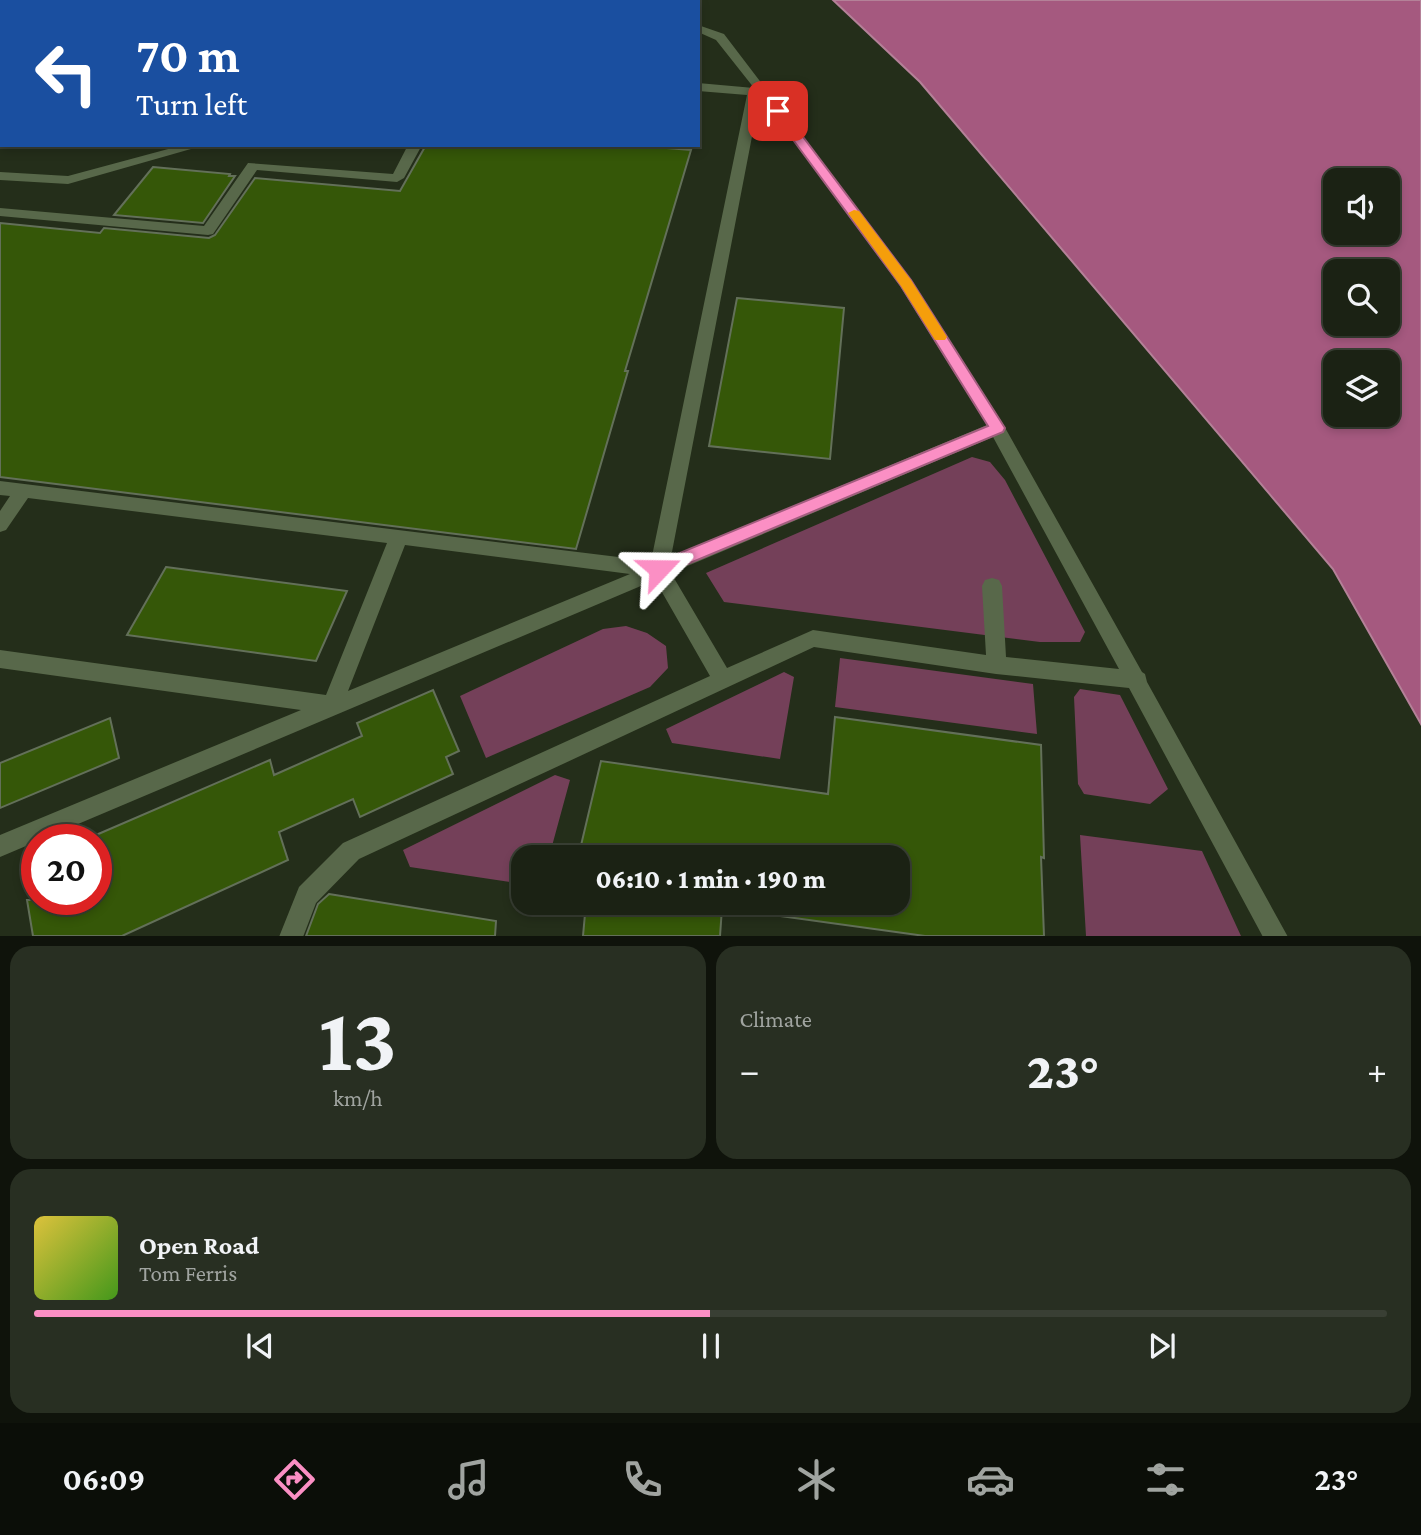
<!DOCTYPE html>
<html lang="en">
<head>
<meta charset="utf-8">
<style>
	:root { --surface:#1b2214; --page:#282f22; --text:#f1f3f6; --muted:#a0a4a0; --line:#393f34; --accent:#fb8fc4 }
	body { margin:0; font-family:"Crimson Pro",serif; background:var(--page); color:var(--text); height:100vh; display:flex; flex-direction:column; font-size:26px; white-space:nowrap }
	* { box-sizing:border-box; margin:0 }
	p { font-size:23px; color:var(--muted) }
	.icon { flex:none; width:38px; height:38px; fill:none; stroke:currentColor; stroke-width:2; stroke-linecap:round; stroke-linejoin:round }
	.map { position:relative; height:936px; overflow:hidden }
	.panel { display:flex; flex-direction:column; gap:10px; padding:10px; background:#0f130b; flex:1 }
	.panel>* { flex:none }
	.banner { position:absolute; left:0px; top:0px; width:700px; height:147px; box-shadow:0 4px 10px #0003,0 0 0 2px var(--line); background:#1a4fa0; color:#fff; overflow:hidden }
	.controls { position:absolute; left:1323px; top:168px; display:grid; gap:14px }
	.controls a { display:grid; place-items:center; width:77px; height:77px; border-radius:14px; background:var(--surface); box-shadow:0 4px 10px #0003,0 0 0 2px var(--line); font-size:35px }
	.speed { position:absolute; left:21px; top:824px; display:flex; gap:14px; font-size:35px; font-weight:700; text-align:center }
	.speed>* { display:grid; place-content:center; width:91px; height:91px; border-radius:50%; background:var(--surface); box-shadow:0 4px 10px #0003,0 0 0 2px var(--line); line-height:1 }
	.speed .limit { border:10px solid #d22; background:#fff; color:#111 }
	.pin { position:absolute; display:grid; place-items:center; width:60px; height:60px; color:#fff; margin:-30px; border-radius:14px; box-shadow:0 4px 10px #0006 }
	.me { position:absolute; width:77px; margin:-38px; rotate:67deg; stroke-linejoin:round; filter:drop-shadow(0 0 5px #0008) }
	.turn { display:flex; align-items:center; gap:24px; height:147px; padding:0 21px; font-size:32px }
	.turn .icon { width:91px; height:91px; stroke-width:2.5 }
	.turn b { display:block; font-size:49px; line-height:60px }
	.big { font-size:52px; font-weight:800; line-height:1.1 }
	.panel .card { flex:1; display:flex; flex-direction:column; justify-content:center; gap:10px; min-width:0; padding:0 24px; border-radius:21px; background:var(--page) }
	.panel .dial { align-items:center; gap:0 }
	.dial b { font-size:91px; line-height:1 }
	.song { display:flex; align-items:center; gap:21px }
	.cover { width:84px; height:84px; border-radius:10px; background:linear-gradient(135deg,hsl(50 70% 55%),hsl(100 70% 35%)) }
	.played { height:7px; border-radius:4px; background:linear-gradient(90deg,var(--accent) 50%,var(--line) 50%) }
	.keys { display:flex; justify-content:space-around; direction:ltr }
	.heat { display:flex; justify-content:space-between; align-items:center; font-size:38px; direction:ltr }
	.panel .tiles { flex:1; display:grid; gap:10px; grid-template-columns:1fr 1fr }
	.card:last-child { grid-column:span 2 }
	.trip { position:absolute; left:511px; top:845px; width:399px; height:70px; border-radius:21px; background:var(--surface); box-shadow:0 4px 10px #0003,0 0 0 2px var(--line); font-weight:800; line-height:70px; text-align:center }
	.menu { display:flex; height:112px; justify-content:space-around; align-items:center; background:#0b0e08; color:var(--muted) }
	.menu .icon { width:49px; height:49px }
	.menu .selected { color:var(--accent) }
	.menu b { font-size:32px; color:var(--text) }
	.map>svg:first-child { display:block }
	.green { fill:#744059 }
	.water { fill:#a5597f; stroke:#b48198; stroke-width:2; fill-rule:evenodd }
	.building { fill:#355708; stroke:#637059; stroke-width:2 }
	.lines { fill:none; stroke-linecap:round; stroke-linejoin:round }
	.minor { fill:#58684a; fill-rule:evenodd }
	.route { fill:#fb8fc4; stroke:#a35d7f; stroke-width:2 }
	.slow { fill:#f59e0b }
</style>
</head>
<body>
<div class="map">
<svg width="1421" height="937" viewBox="0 0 1421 937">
	<rect width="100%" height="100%" fill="#242e1a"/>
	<path class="green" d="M 972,457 L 990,462 L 1005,480 L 1085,632 L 1080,642 L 1040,642 L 724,602 L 706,573 Z
		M 626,626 L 647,633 L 666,646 L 668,668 L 650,687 L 486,758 L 460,696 L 603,629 Z
		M 840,658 L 1033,684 L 1037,734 L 835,707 Z
		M 784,672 L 794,677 L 780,759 L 672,743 L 666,729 Z
		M 1080,689 L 1120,695 L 1168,789 L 1150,804 L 1084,794 L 1078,784 L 1074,697 Z
		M 555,775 L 570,780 L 549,857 L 523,858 L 523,884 L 410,867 L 403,850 Z
		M 1080,835 L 1202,851 L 1241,936 L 1086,936 Z"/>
	<path class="water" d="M 833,0 L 1421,0 L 1421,724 L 1333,569 L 920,82 ZM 1335,180 L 1388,180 L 1388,233 L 1335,233 ZM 1335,271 L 1388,271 L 1388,324 L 1335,324 ZM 1335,362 L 1388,362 L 1388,415 L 1335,415 Z"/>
	<path class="building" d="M 426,145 L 630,145 L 691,150 L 625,371 L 628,371 L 576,549 L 0,477 L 0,223 L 100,233 L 104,228 L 209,238 L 215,235 L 255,178 L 400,191 Z
		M 153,167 L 230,174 L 229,176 L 235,176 L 203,223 L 114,215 Z
		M 737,298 L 844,308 L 830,459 L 709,446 Z
		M 166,567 L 347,591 L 316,661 L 127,635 Z
		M 433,690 L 459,751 L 446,757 L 453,774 L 360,817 L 353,799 L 279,832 L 288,860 L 122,936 L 33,936 L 27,900 L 96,900 L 96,835 L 270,760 L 274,775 L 362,736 L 357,723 Z
		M 835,717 L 1041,745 L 1044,858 L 1041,857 L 1044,936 L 925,936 L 722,908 L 720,936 L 583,936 L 586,903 L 898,903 L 898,858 L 578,858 L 601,761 L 828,794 Z
		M 110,718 L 119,758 L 0,808 L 0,763 Z
		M 329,894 L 496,921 L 495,936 L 306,936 L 318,904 Z"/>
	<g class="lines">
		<path class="minor" d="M 535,0 L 547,0 L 547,2 L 535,2 Z
			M 698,25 L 724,34 L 911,280 L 1003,424 L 1142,672 L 1145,674 L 1147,682 L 1288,937 L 1263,937 L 1129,688 L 996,674 L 814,647 L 359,859 L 316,903 L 303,937 L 279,937 L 299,887 L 343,843 L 710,676 L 655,580 L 0,857 L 0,835 L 301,710 L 0,668 L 0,650 L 326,695 L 387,543 L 28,498 L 6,530 L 0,532 L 0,511 L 10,496 L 0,495 L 0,481 L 651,561 L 747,95 L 698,91 L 698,83 L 754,88 L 716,40 L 698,32 ZM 760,95 L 900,286 L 987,425 L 671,557 ZM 993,437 L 1119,669 L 1006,657 L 1002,586 L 999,580 L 992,578 L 985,580 L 982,586 L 986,655 L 813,630 L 727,668 L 671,573 ZM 405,545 L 630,574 L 348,691 Z
			M 0,78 L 2,78 L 2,86 L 0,86 Z
			M 183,145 L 205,145 L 68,184 L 0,180 L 0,172 L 68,176 Z
			M 408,145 L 422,145 L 404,178 L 397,182 L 257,170 L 213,234 L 208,235 L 0,216 L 0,208 L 204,226 L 248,163 L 393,174 Z"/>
	</g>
	<path class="route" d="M 774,109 L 782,109 L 911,280 L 1005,428 L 1003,432 L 659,576 L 653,574 L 650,569 L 653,564 L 988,426 L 901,286 L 774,114 Z"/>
	<path class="slow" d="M 854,210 L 859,211 L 911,280 L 947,337 L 945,340 L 935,340 L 901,286 L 848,213 Z"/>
</svg>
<div class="controls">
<a><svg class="icon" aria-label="sound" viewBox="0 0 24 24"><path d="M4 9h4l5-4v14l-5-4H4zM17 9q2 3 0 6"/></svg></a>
<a><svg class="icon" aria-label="search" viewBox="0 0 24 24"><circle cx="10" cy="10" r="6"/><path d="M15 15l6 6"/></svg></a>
<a><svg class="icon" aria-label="layers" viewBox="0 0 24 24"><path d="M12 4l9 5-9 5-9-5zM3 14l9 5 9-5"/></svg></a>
</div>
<div class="speed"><div class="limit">20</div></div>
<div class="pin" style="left:778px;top:111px;background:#d93025"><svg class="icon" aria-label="arrive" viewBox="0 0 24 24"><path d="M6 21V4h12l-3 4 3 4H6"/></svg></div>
<svg class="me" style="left:659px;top:569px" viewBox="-20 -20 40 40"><path d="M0-17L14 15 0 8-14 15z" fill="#fb8fc4" stroke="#fff" stroke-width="4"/></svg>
<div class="trip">06:10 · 1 min · 190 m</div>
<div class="banner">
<div class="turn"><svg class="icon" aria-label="left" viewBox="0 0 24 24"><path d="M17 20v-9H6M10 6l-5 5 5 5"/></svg><div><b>70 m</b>Turn left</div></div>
</div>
</div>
<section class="panel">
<div class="tiles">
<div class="card dial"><b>13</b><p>km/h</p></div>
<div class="card"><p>Climate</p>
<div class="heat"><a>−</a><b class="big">23°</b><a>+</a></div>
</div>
<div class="card">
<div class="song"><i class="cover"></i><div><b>Open Road</b><p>Tom Ferris</p></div></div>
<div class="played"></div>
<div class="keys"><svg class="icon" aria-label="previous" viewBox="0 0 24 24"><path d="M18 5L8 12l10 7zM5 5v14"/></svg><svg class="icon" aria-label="pause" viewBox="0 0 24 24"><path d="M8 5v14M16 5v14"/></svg><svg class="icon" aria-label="next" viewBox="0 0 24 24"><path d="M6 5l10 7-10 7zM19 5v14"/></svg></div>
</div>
</div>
</section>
<nav class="menu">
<b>06:09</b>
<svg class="icon selected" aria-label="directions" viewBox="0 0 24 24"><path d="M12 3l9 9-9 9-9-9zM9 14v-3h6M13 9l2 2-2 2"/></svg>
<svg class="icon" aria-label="music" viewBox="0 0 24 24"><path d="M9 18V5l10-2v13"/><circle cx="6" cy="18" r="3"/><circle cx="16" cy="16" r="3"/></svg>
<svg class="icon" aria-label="phone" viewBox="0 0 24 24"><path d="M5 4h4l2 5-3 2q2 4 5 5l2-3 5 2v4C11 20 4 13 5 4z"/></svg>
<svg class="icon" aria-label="climate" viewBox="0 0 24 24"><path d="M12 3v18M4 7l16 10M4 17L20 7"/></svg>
<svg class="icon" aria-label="car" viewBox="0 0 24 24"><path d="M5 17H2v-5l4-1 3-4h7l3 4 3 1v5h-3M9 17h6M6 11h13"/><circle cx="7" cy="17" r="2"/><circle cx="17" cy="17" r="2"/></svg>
<svg class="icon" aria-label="filters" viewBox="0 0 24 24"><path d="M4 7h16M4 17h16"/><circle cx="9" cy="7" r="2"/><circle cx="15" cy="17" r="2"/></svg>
<b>23°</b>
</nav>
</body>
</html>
